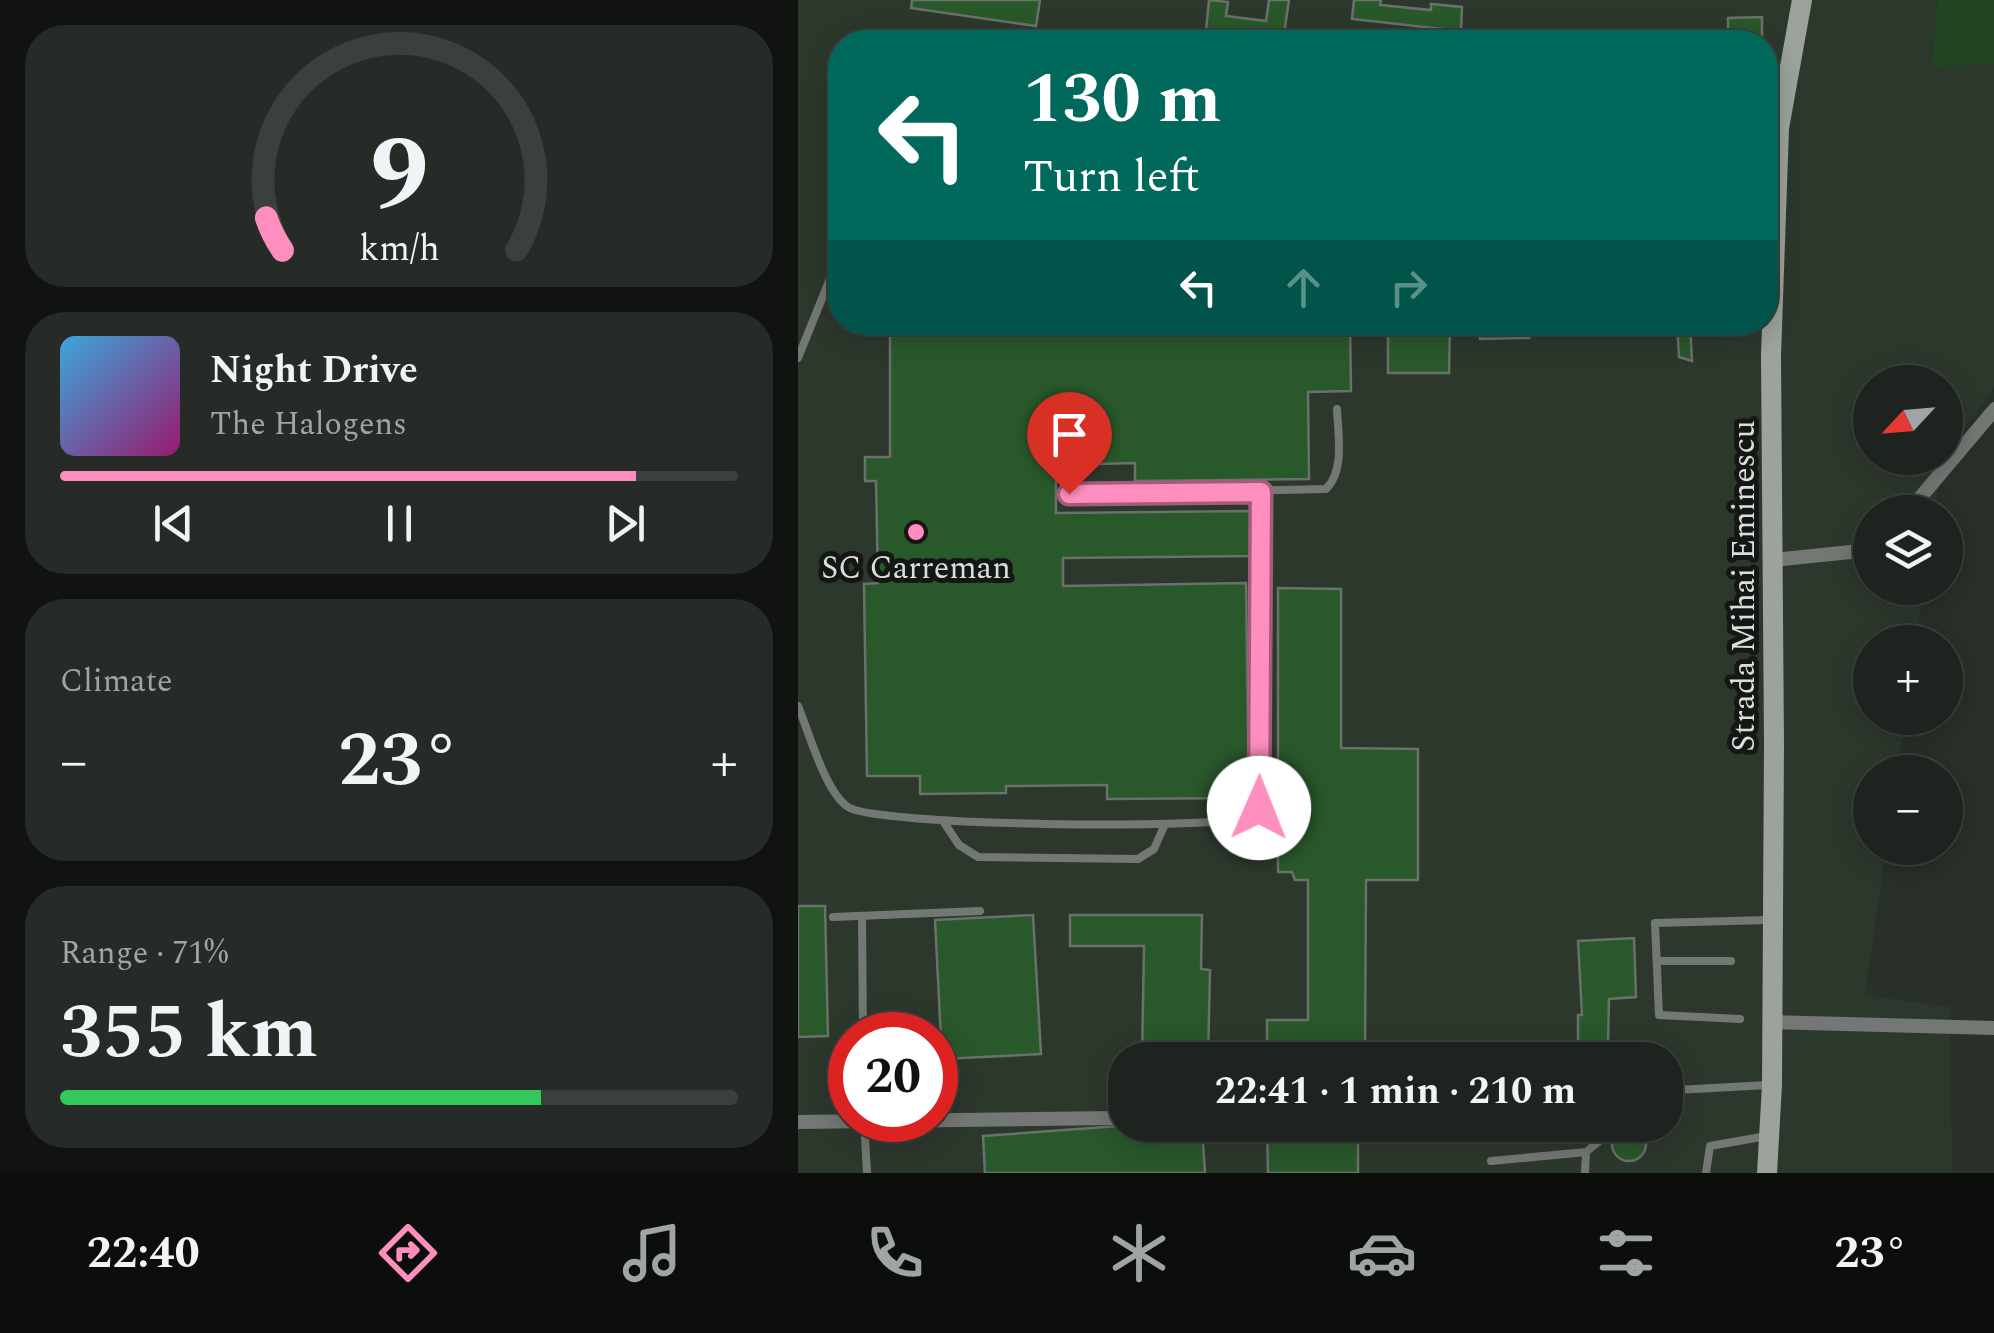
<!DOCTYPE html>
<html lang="en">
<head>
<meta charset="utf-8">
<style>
	:root { --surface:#1f231f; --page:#272b28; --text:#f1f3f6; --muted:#a1a4a4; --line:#3c403d; --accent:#fe8ebd }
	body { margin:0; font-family:Spectral,serif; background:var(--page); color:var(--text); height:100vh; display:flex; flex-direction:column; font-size:38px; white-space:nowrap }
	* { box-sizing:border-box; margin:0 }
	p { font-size:32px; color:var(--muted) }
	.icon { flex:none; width:55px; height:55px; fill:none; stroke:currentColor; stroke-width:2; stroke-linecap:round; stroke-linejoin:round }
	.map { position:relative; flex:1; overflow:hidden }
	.side { display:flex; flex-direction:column; gap:25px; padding:25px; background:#111311; width:798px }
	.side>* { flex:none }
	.top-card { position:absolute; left:30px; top:30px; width:950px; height:305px; border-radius:40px; box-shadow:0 5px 25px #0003,0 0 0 2px var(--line); background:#00695c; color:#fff; overflow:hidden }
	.needle { width:65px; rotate:244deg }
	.fabs { position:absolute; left:1055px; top:365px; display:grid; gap:20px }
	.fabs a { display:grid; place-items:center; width:110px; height:110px; border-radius:50%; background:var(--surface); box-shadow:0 5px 25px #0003,0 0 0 2px var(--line); font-size:50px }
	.speed { position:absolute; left:30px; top:1012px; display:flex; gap:20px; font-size:50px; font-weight:700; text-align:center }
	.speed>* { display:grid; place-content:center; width:130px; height:130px; border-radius:50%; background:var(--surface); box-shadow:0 5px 25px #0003,0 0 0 2px var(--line); line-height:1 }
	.speed .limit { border:15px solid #d22; background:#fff; color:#111 }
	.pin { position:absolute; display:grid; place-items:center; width:85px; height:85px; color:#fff; margin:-102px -42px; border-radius:50% 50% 50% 0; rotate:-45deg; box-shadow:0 0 10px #0007 }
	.pin .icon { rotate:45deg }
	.me { position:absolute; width:110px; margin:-55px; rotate:1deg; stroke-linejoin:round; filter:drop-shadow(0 0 8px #0008) }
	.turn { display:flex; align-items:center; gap:35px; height:210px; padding:0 30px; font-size:45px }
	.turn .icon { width:130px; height:130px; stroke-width:2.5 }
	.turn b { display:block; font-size:70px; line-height:85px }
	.lanes { display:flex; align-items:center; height:95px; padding:0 30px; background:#0003; justify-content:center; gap:50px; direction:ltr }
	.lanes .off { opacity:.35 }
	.big { font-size:75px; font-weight:700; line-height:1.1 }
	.side .tile { flex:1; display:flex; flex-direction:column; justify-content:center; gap:15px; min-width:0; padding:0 35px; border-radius:40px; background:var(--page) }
	.side .dial { align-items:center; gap:0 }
	.dial svg { height:260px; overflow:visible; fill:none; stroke:var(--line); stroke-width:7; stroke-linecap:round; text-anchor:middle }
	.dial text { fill:var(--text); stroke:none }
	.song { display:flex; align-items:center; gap:30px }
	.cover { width:120px; height:120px; border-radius:15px; background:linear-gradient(135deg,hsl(200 70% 55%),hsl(320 70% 35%)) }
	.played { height:10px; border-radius:5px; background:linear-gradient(90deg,var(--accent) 85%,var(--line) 85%) }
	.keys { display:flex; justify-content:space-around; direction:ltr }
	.heat { display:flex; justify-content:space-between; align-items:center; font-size:55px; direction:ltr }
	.charge { height:15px; border-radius:8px; background:linear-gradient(90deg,#34c759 71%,var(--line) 0) }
	.trip { position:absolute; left:310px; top:1042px; width:575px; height:100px; border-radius:40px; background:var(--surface); box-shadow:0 5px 25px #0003,0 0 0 2px var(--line); font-weight:700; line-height:100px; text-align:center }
	.menu { display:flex; height:160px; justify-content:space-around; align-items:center; background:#0c0e0c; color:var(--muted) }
	.menu .icon { width:70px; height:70px }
	.menu .on { color:var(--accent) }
	.menu b { font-size:45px; color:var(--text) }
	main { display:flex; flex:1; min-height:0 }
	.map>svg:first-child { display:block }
	.built { fill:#2d382d; fill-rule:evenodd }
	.green { fill:#214422 }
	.building { fill:#29582b; stroke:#6a716a; stroke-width:2.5 }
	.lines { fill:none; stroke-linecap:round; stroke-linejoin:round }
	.lane { stroke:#747874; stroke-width:8 }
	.street { stroke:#747874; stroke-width:14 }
	.secondary { stroke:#9ca29c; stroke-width:20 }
	.route-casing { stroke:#a55c7b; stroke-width:25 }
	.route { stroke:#fe8ebd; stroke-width:18 }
	.poi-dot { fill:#fe8ebd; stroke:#141714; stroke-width:4 }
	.labels { text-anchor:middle; stroke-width:10; stroke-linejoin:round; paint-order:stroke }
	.poi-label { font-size:32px; fill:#dbdfdb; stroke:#141714 }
	.street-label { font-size:32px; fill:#dbdfdb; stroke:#141714 }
</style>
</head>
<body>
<main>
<section class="side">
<div class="tile dial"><svg viewBox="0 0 100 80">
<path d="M14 69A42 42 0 1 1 86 69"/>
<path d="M14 69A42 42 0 0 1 9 59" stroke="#fe8ebd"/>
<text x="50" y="56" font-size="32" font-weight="700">9</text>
<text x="50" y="72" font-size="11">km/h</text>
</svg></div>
<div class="tile">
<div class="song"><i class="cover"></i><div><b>Night Drive</b><p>The Halogens</p></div></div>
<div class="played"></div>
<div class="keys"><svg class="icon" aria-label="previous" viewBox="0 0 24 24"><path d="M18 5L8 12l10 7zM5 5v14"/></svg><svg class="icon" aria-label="pause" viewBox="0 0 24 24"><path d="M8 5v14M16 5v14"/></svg><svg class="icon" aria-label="next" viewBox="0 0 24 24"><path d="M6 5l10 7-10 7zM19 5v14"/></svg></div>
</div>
<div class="tile"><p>Climate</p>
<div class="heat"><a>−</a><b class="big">23°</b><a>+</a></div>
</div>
<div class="tile"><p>Range · 71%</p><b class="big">355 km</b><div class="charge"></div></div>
</section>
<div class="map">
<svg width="1197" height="1173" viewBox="0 0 1197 1173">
	<rect width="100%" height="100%" fill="#292f29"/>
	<path class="built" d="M 0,0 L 1139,0 L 1134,67 L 1196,64 L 1196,387 L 1148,454 L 1148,382 L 1072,382 L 1072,458 L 1145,458 L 1137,512 L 1072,512 L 1072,588 L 1126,588 L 1118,642 L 1072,642 L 1072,718 L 1107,718 L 1099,772 L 1072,772 L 1072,848 L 1088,848 L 1067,995 L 1152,1007 L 1154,1173 L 0,1173 ZM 42,42 L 968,42 L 968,322 L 42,322 ZM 52,1035 L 138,1035 L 138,1120 L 52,1120 ZM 328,1060 L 868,1060 L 868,1125 L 328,1125 Z"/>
	<path class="green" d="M 1139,0 L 1196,0 L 1196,64 L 1134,67 Z"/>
	<path class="building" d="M 114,0 L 242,0 L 238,26 L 113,8 Z
		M 411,0 L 430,2 L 428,16 L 468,21 L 471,0 L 491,0 L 485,41 L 408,31 Z
		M 556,0 L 583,0 L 582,5 L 633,10 L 633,4 L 664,7 L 663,31 L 554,19 Z
		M 964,17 L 964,42 L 930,42 L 930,18 Z
		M 92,322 L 552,322 L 553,391 L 510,392 L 511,479 L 337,481 L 337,463 L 258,465 L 258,513 L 455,511 L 455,556 L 265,558 L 265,586 L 448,583 L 451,798 L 309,799 L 309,785 L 208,786 L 208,793 L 122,794 L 122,776 L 69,776 L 66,584 L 80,583 L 78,481 L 67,481 L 67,457 L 92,457 Z
		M 590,322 L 652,322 L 651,373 L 590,373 Z
		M 682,322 L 731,322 L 731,338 L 682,339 Z
		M 879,322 L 892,322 L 894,361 L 881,357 Z
		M 480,588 L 543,589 L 543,748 L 620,749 L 620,880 L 568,880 L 567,1060 L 469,1060 L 469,1020 L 510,1020 L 510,880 L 497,880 L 494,872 L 480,872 Z
		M 0,906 L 27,906 L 30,1036 L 0,1037 Z
		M 235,915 L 243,1054 L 144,1059 L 137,920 Z
		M 272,915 L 404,915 L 403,969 L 412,970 L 410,1060 L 344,1060 L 346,946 L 272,946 Z
		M 836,938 L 838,997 L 811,999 L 810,1043 L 780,1042 L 780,1015 L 784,1015 L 780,941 Z
		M 404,1125 L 407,1173 L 187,1173 L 185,1136 L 335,1125 Z
		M 469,1125 L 560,1125 L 560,1173 L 470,1173 Z
		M814 1144a17 17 0 1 1 34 0a17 17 0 1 1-34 0Z"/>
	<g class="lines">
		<path class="lane" d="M 0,358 L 42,254
			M 271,495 L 528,489 C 547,471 540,434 539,409
			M 0,706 C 11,732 27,792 50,807 C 78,826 414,830 452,817 L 461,808 L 462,797 L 463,493
			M 145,821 L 161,845 L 180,857 L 340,859 L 356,849 L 367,824
			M 64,916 L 65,1035
			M 35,917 L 182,911
			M 859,961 L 933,961
			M 942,1019 L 861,1015 L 857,923 L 971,920
			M 868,1096 L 878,1090 L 970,1085
			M 66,1120 L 69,1173
			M 693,1161 L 788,1152 L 821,1125
			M 787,1173 L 788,1152
			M 908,1173 L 912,1146 L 969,1136"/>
		<path class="street" d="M 1110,512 L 1197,409
			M 975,560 L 1072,550
			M 975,1022 L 1197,1028
			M 0,1122 L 317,1118"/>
		<path class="secondary" d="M 969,1173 L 974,1085 L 976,744 L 973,356 L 981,128 L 1004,0"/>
	</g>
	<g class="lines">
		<g class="route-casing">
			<path id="route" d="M 271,494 L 463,492 L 461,808"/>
		</g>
		<use href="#route" class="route"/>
	</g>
	<circle class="poi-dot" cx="118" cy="532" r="10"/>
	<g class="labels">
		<g class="poi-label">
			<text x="118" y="578">SC Carreman</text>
		</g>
		<g class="street-label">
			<text transform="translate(945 586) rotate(-90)" y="11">Strada Mihai Eminescu</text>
		</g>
	</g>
</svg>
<div class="fabs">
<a><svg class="needle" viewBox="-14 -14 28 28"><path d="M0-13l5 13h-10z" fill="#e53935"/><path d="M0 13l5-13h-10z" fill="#a1a4a4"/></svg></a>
<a><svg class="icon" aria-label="layers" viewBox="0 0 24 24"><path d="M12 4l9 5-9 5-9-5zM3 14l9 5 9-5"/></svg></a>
<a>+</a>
<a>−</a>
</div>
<div class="speed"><div class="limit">20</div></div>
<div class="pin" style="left:271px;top:494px;background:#d93025"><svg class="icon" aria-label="arrive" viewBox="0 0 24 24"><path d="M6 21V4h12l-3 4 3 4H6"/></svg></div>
<svg class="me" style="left:461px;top:808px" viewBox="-20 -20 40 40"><circle r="19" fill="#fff"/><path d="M0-13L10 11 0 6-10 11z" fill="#fe8ebd"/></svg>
<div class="trip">22:41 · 1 min · 210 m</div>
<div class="top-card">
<div class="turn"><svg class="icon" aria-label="left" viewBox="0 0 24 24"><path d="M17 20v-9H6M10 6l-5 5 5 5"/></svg><div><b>130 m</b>Turn left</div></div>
<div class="lanes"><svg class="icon" aria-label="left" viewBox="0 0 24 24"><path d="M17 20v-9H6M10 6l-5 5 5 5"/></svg><svg class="icon off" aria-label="ahead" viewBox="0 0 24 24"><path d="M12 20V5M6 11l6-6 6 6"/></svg><svg class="icon off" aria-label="right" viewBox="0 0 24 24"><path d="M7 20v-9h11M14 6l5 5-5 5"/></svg></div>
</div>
</div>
</main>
<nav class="menu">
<b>22:40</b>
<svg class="icon on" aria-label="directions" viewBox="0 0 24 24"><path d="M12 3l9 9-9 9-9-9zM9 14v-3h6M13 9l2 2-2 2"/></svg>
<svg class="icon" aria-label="music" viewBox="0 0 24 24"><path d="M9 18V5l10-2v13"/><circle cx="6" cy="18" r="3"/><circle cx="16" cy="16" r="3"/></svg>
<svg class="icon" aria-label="phone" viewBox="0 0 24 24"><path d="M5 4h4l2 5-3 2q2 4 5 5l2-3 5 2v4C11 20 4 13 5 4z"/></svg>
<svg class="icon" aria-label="climate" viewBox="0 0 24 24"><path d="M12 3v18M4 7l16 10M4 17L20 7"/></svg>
<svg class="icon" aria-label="car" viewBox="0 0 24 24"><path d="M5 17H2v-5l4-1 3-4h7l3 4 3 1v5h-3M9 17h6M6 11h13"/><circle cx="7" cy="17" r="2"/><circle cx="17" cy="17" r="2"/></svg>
<svg class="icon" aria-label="filters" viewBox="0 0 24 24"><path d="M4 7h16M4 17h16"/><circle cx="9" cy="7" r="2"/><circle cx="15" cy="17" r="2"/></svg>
<b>23°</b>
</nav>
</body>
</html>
